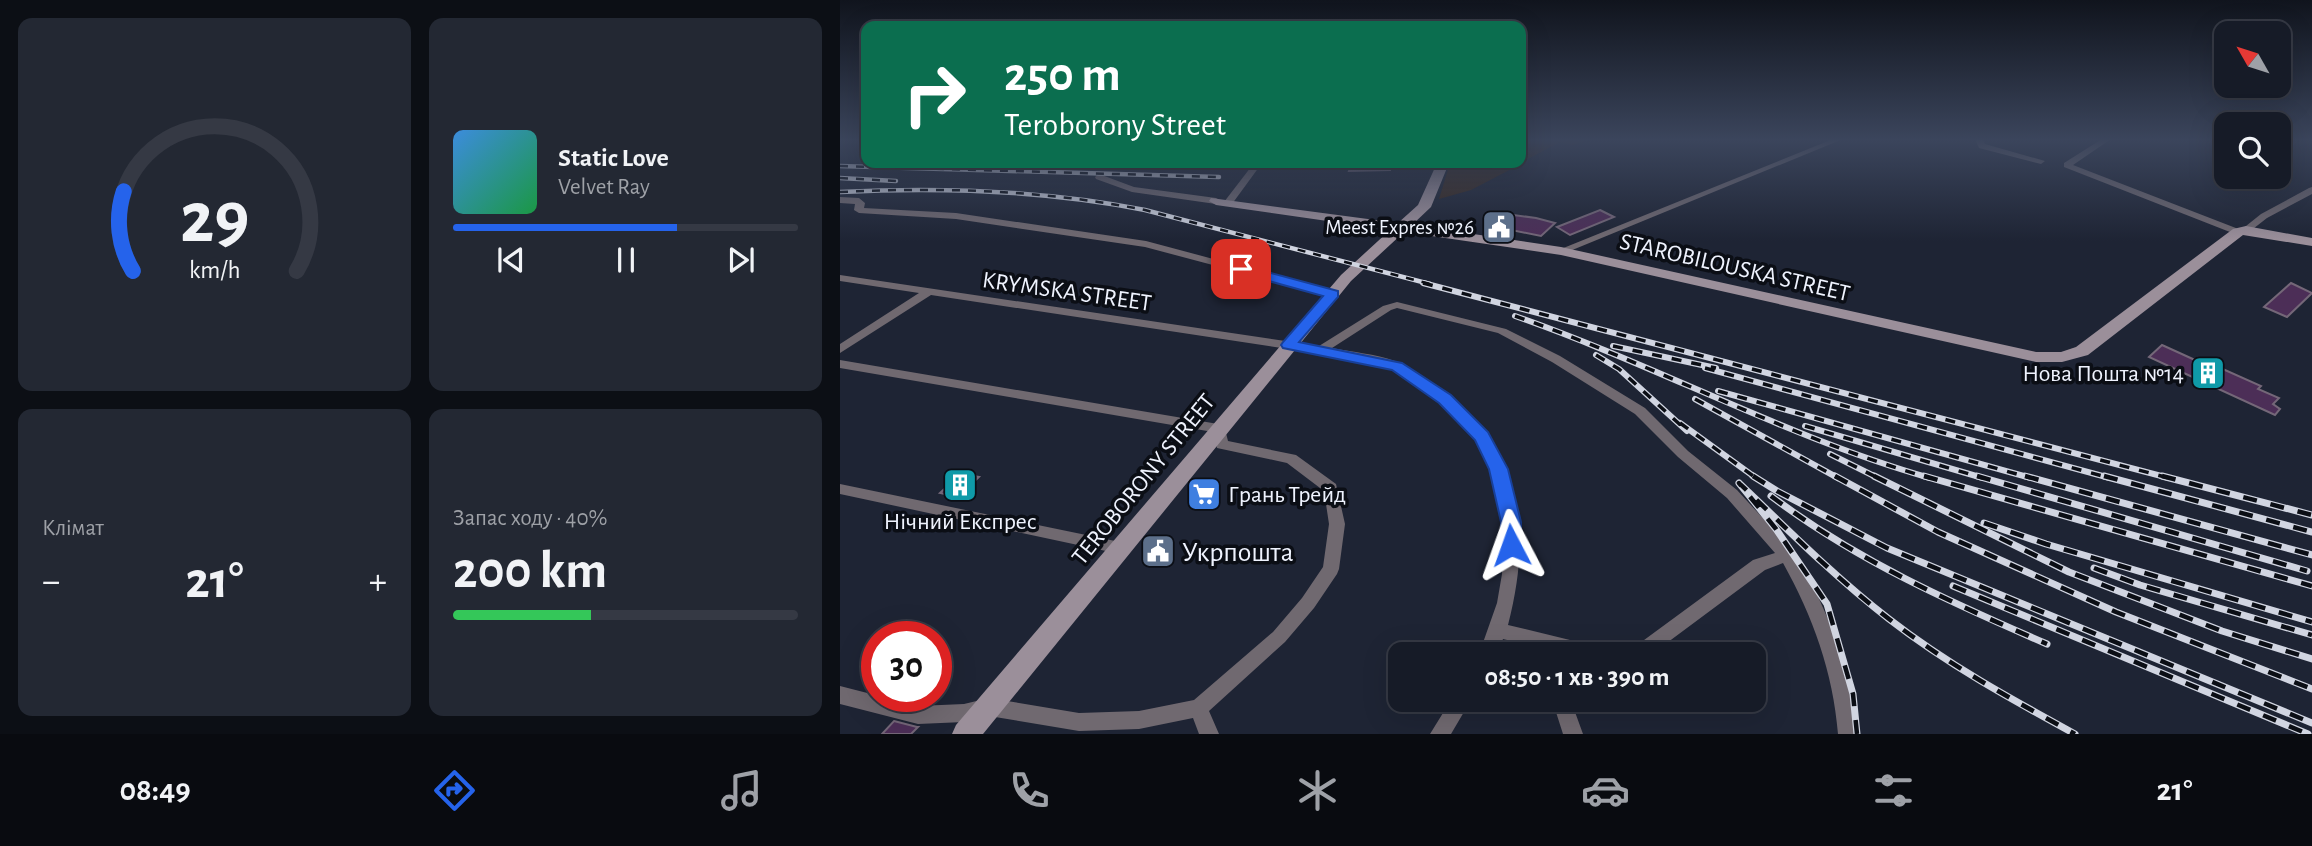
<!DOCTYPE html>
<html lang="uk">
<head>
<meta charset="utf-8">
<style>
	:root { --surface:#161b27; --page:#232833; --text:#f1f3f6; --muted:#9ea1a7; --line:#353944; --accent:#2563eb }
	body { margin:0; font-family:"Alegreya Sans",sans-serif; background:var(--page); color:var(--text); height:100vh; display:flex; flex-direction:column; font-size:26px; white-space:nowrap }
	* { box-sizing:border-box; margin:0 }
	p { font-size:23px; color:var(--muted) }
	.icon { flex:none; width:38px; height:38px; fill:none; stroke:currentColor; stroke-width:2; stroke-linecap:round; stroke-linejoin:round }
	.map { position:relative; flex:1; overflow:hidden }
	.panel { display:flex; flex-direction:column; gap:18px; padding:18px; background:#0c0f15; width:840px }
	.panel>* { flex:none }
	.guide { position:absolute; left:21px; top:21px; width:665px; height:147px; border-radius:14px; box-shadow:0 7px 28px #0002,0 0 0 2px var(--line); background:#0b6e4f; color:#fff; overflow:hidden }
	.needle { width:46px; rotate:309deg }
	.controls { position:absolute; left:1374px; top:21px; display:grid; gap:14px }
	.controls a { display:grid; place-items:center; width:77px; height:77px; border-radius:14px; background:var(--surface); box-shadow:0 7px 28px #0002,0 0 0 2px var(--line); font-size:35px }
	.speed { position:absolute; left:21px; top:621px; display:flex; gap:14px; font-size:35px; font-weight:700; text-align:center }
	.speed>* { display:grid; place-content:center; width:91px; height:91px; border-radius:50%; background:var(--surface); box-shadow:0 7px 28px #0002,0 0 0 2px var(--line); line-height:1 }
	.speed .limit { border:10px solid #d22; background:#fff; color:#111 }
	.pin { position:absolute; display:grid; place-items:center; width:60px; height:60px; color:#fff; margin:-30px; border-radius:14px; box-shadow:0 4px 10px #0006 }
	.me { position:absolute; width:77px; margin:-38px; rotate:356deg; stroke-linejoin:round; filter:drop-shadow(0 0 5px #0008) }
	.turn { display:flex; align-items:center; gap:24px; height:147px; padding:0 28px; font-size:32px }
	.turn .icon { width:91px; height:91px; stroke-width:2.5 }
	.turn b { display:block; font-size:49px; line-height:60px }
	.big { font-size:52px; font-weight:700; line-height:1.1 }
	.panel .tile { flex:1; display:flex; flex-direction:column; justify-content:center; gap:10px; min-width:0; padding:0 24px; border-radius:14px; background:var(--page) }
	.panel .dial { align-items:center; gap:0 }
	.dial svg { height:182px; overflow:visible; fill:none; stroke:var(--line); stroke-width:7; stroke-linecap:round; text-anchor:middle }
	.dial text { fill:var(--text); stroke:none }
	.song { display:flex; align-items:center; gap:21px }
	.cover { width:84px; height:84px; border-radius:10px; background:linear-gradient(135deg,hsl(210 70% 55%),hsl(140 70% 35%)) }
	.played { height:7px; border-radius:4px; background:linear-gradient(90deg,var(--accent) 65%,var(--line) 65%) }
	.keys { display:flex; justify-content:space-around; direction:ltr }
	.heat { display:flex; justify-content:space-between; align-items:center; font-size:38px; direction:ltr }
	.charge { height:10px; border-radius:5px; background:linear-gradient(90deg,#34c759 40%,var(--line) 0) }
	.panel .tiles { flex:1; display:grid; gap:18px; grid-template-columns:repeat(2,1fr) }
	.trip { position:absolute; left:548px; top:642px; width:378px; height:70px; border-radius:14px; background:var(--surface); box-shadow:0 7px 28px #0002,0 0 0 2px var(--line); font-weight:700; line-height:70px; text-align:center }
	.menu { display:flex; height:112px; justify-content:space-around; align-items:center; background:#090b10; color:var(--muted) }
	.menu .icon { width:49px; height:49px }
	.menu .on { color:var(--accent) }
	.menu b { font-size:32px; color:var(--text) }
	main { display:flex; flex:1; min-height:0 }
	.map>svg:first-child { display:block }
	.commercial { fill:#38281e }
	.building { fill:#4c2e57; stroke:#746778; stroke-width:2 }
	.lines { fill:none; stroke-linecap:round; stroke-linejoin:round }
	.street { fill:#706970; fill-rule:evenodd }
	.secondary { fill:#9b8f9a; fill-rule:evenodd }
	.rail-far2-casing { stroke:#d1d5e1; stroke-width:4.5 }
	.rail-far1-casing { stroke:#d1d5e1; stroke-width:6 }
	.rail-casing { stroke:#d1d5e1; stroke-width:7 }
	.rail-far2 { stroke:#0b0e15; stroke-width:2.5; stroke-dasharray:8; stroke-linecap:butt }
	.rail-far1 { stroke:#0b0e15; stroke-width:3.5; stroke-dasharray:10; stroke-linecap:butt }
	.rail { stroke:#0b0e15; stroke-width:4.5; stroke-dasharray:14; stroke-linecap:butt }
	.route { fill:#2563eb; stroke:#184099; stroke-width:2 }
	.labels { text-anchor:middle; stroke-width:7; stroke-linejoin:round; paint-order:stroke }
	.far-poi-label { font-size:21px; fill:#eff3fe; stroke:#0b0e15; text-anchor:end }
	.street-label { font-size:24px; fill:#eff3fe; stroke:#0b0e15 }
	.poi-label { font-size:24px; fill:#eff3fe; stroke:#0b0e15; text-anchor:end }
	.near-poi-label { font-size:28px; fill:#eff3fe; stroke:#0b0e15; text-anchor:start }
</style>
</head>
<body>
<main>
<section class="panel">
<div class="tiles">
<div class="tile dial"><svg viewBox="0 0 100 80">
<path d="M14 69A42 42 0 1 1 86 69"/>
<path d="M14 69A42 42 0 0 1 10 34" stroke="#2563eb"/>
<text x="50" y="56" font-size="32" font-weight="700">29</text>
<text x="50" y="72" font-size="11">km/h</text>
</svg></div>
<div class="tile">
<div class="song"><i class="cover"></i><div><b>Static Love</b><p>Velvet Ray</p></div></div>
<div class="played"></div>
<div class="keys"><svg class="icon" aria-label="previous" viewBox="0 0 24 24"><path d="M18 5L8 12l10 7zM5 5v14"/></svg><svg class="icon" aria-label="pause" viewBox="0 0 24 24"><path d="M8 5v14M16 5v14"/></svg><svg class="icon" aria-label="next" viewBox="0 0 24 24"><path d="M6 5l10 7-10 7zM19 5v14"/></svg></div>
</div>
<div class="tile"><p>Клімат</p>
<div class="heat"><a>−</a><b class="big">21°</b><a>+</a></div>
</div>
<div class="tile"><p>Запас ходу · 40%</p><b class="big">200 km</b><div class="charge"></div></div>
</div>
</section>
<div class="map">
<svg width="1472" height="734" viewBox="0 0 1472 734">
	<rect width="100%" height="100%" fill="#1e2434"/>
	<path class="commercial" d="M 681,139 L 754,139 L 733,145 L 720,142 L 682,162 Z
		M 610,163 L 679,163 L 681,164 L 631,190 L 599,199 Z"/>
	<path class="building" d="M 512,163 L 550,163 L 550,170 L 509,171 Z
		M 760,210 L 774,217 L 730,235 L 717,227 Z
		M 659,213 L 696,218 L 715,223 L 701,236 L 646,225 Z
		M 1451,283 L 1472,293 L 1447,317 L 1424,307 Z
		M 1322,345 L 1355,360 L 1358,358 L 1421,386 L 1418,389 L 1439,398 L 1433,404 L 1440,409 L 1435,415 L 1309,357 Z
		M 121,474 L 139,477 L 118,497 L 100,493 Z
		M 54,721 L 77,727 L 78,727 L 71,734 L 42,734 Z"/>
	<g class="lines">
		<path class="street" d="M 993,139 L 1003,139 L 725,253 L 721,254 L 716,251 Z
			M 1135,139 L 1143,139 L 1145,144 L 1205,161 L 1201,164 L 1139,148 Z
			M 1262,139 L 1271,139 L 1233,165 L 1401,230 L 1421,214 L 1469,188 L 1472,187 L 1472,194 L 1427,218 L 1409,232 L 1395,234 L 1224,167 L 1224,163 Z
			M 69,163 L 78,163 L 74,166 Z
			M 414,163 L 422,163 L 392,204 L 386,204 L 384,202 Z
			M 259,174 L 294,187 L 376,198 L 381,201 L 376,204 L 292,192 L 256,179 L 255,177 Z
			M 0,197 L 19,198 L 25,203 L 24,208 L 116,213 L 306,241 L 497,292 L 498,294 L 493,297 L 305,247 L 116,219 L 19,213 L 14,210 L 15,204 L 0,203 Z
			M 0,275 L 479,346 L 543,306 L 557,302 L 666,329 L 720,356 L 805,408 L 848,451 L 897,490 L 953,551 L 976,592 L 988,619 L 1005,663 L 1015,710 L 1018,734 L 998,734 C 993,672 973,617 943,563 L 925,570 L 812,654 L 725,654 L 663,639 L 657,654 L 639,654 L 657,603 L 662,574 L 664,543 L 662,513 L 657,484 L 648,458 L 636,438 L 609,409 L 577,384 L 547,367 L 521,360 L 91,295 L 0,353 L 0,344 L 79,293 L 0,281 ZM 557,308 L 658,333 L 712,362 L 795,414 L 838,457 L 887,498 L 935,553 L 913,560 L 800,643 L 730,640 L 668,625 C 691,536 684,457 609,396 C 593,383 575,369 555,361 C 535,354 513,352 492,348 L 551,310 Z
			M 0,360 L 384,425 L 388,441 L 456,455 L 496,484 L 505,524 L 499,569 L 497,574 L 474,608 L 445,642 L 369,711 L 379,734 L 359,734 L 353,718 L 299,729 L 239,731 L 149,716 L 124,722 L 78,724 L 0,704 L 0,686 L 78,706 L 124,704 L 149,698 L 239,713 L 299,711 L 354,700 L 433,632 L 462,598 L 483,567 L 489,524 L 484,491 L 447,463 L 377,448 L 373,432 L 0,368 Z
			M 0,484 L 280,542 L 286,544 L 288,548 L 286,552 L 280,554 L 0,494 Z
			M 611,700 L 631,700 L 611,734 L 590,734 Z
			M 721,700 L 746,700 L 744,706 L 735,712 L 743,734 L 723,734 L 715,709 L 717,703 Z"/>
		<path class="secondary" d="M 597,163 L 609,163 L 591,207 L 572,225 L 721,247 L 1196,352 L 1221,352 L 1236,347 L 1393,229 L 1406,226 L 1472,238 L 1472,246 L 1403,235 L 1248,355 L 1222,362 L 1196,362 L 721,255 L 564,232 L 511,281 L 143,734 L 112,734 L 116,725 L 501,275 L 550,230 L 376,205 L 369,201 L 371,198 L 558,223 L 578,205 Z"/>
		<g class="rail-far2-casing">
			<path id="rail-far2" d="M 0,166 L 379,177
				M 0,178 L 56,181
				M 0,192 C 103,187 204,190 305,210 L 590,284"/>
		</g>
		<g class="rail-far1-casing">
			<path id="rail-far1" d="M 583,283 L 1329,478
				M 675,316 C 816,365 946,437 1090,478
				M 773,346 L 876,368
				M 756,355 L 779,369 L 847,431
				M 865,368 L 1270,478
				M 878,391 L 1191,478
				M 855,399 L 998,478
				M 840,423 L 916,478
				M 965,426 L 1143,478
				M 990,454 L 1038,478"/>
		</g>
		<g class="rail-casing">
			<path id="rail" d="M 913,476 L 937,491 L 1047,548 L 1472,723
				M 995,476 L 1098,532 L 1276,612 L 1472,689
				M 1034,476 L 1229,572 L 1382,631 L 1472,659
				M 1084,476 L 1472,586
				M 1137,476 L 1467,571
				M 1185,476 L 1472,555
				M 1264,476 L 1472,532
				M 1322,476 L 1472,515
				M 931,496 C 1016,560 1110,602 1207,644
				M 1144,523 L 1206,544 L 1472,622
				M 1254,568 L 1300,585 L 1472,635
				M 1113,586 L 1468,734
				M 1017,734 L 1013,694 L 987,604 L 936,529 L 899,483 C 948,530 996,578 1049,619 C 1107,664 1171,699 1235,734"/>
		</g>
		<use href="#rail-far2" class="rail-far2"/>
		<use href="#rail-far1" class="rail-far1"/>
		<use href="#rail" class="rail"/>
	</g>
	<linearGradient id="sky" x2="0" y2="1"><stop stop-color="#10141d"/><stop offset="0.58" stop-color="#3b455c"/><stop offset="1" stop-color="#3b455c" stop-opacity="0"/></linearGradient>
	<rect width="1472" height="241" fill="url(#sky)"/>
	<path class="route" d="M 401,265 L 498,291 L 498,297 L 459,342 L 562,363 L 611,395 L 648,432 L 668,469 L 681,522 L 681,545 L 678,551 L 671,553 L 663,551 L 661,545 L 661,522 L 649,469 L 635,440 L 599,403 L 552,370 L 443,348 L 441,345 L 443,342 L 483,296 L 396,272 L 396,266 Z"/>
	<defs>
		<g id="civic-square" transform="scale(1.75)"><rect x="-9" y="-9" width="18" height="18" rx="4" fill="#5c6f8a" stroke="#0b0e15"/><path d="M-.6-6.5H3V-4.5H.6V-3L4-1V1h2V6H-6V1h2V-1L-.6-3ZM-1.2 2.5V6h2.4V2.5Z" fill="#fff"/></g>
		<g id="building-square" transform="scale(1.75)"><rect x="-9" y="-9" width="18" height="18" rx="4" fill="#0f9aa8" stroke="#0b0e15"/><path d="M-4-6H4V6H1V3H-1V6H-4ZM-2.5-4.3h1.7v1.8h-1.7ZM.8-4.3h1.7v1.8H.8ZM-2.5-1h1.7V.8h-1.7ZM.8-1h1.7V.8H.8Z" fill="#fff"/></g>
		<g id="supermarket-square" transform="scale(1.75)"><rect x="-9" y="-9" width="18" height="18" rx="4" fill="#3f7fe0" stroke="#0b0e15"/><path d="M-6-5.5h2.5l.6 2H6L4.5 2H-2.5L-4.4-4H-6ZM-1.5 3.2a1.3 1.3 0 1 0 .1 0ZM3 3.2a1.3 1.3 0 1 0 .1 0Z" fill="#fff"/></g>
	</defs>
	<g fill-rule="evenodd">
		<use href="#civic-square" x="659" y="227"/>
		<use href="#building-square" x="1368" y="373"/>
		<use href="#building-square" x="120" y="485"/>
		<use href="#supermarket-square" x="364" y="494"/>
		<use href="#civic-square" x="318" y="551"/>
	</g>
	<g class="labels">
		<g class="far-poi-label">
			<text x="634" y="234">Meest Expres №26</text>
		</g>
		<g class="street-label">
			<text transform="translate(895 267) rotate(13)" y="8">STAROBILOUSKA STREET</text>
			<text transform="translate(227 291) rotate(8)" y="8">KRYMSKA STREET</text>
			<text transform="translate(303 479) rotate(-51)" y="8">TEROBORONY STREET</text>
		</g>
		<g class="poi-label">
			<text x="1344" y="381">Нова Пошта №14</text>
			<text x="388" y="502" text-anchor="start">Грань Трейд</text>
			<text x="120" y="529" text-anchor="middle">Нічний Експрес</text>
		</g>
		<g class="near-poi-label">
			<text x="342" y="561">Укрпошта</text>
		</g>
	</g>
</svg>
<div class="controls">
<a><svg class="needle" viewBox="-14 -14 28 28"><path d="M0-13l5 13h-10z" fill="#e53935"/><path d="M0 13l5-13h-10z" fill="#9ea1a7"/></svg></a>
<a><svg class="icon" aria-label="search" viewBox="0 0 24 24"><circle cx="10" cy="10" r="6"/><path d="M15 15l6 6"/></svg></a>
</div>
<div class="speed"><div class="limit">30</div></div>
<div class="pin" style="left:401px;top:269px;background:#d93025"><svg class="icon" aria-label="arrive" viewBox="0 0 24 24"><path d="M6 21V4h12l-3 4 3 4H6"/></svg></div>
<svg class="me" style="left:671px;top:545px" viewBox="-20 -20 40 40"><path d="M0-17L14 15 0 8-14 15z" fill="#2563eb" stroke="#fff" stroke-width="4"/></svg>
<div class="trip">08:50 · 1 хв · 390 m</div>
<div class="guide">
<div class="turn"><svg class="icon" aria-label="right" viewBox="0 0 24 24"><path d="M7 20v-9h11M14 6l5 5-5 5"/></svg><div><b>250 m</b>Teroborony Street</div></div>
</div>
</div>
</main>
<nav class="menu">
<b>08:49</b>
<svg class="icon on" aria-label="directions" viewBox="0 0 24 24"><path d="M12 3l9 9-9 9-9-9zM9 14v-3h6M13 9l2 2-2 2"/></svg>
<svg class="icon" aria-label="music" viewBox="0 0 24 24"><path d="M9 18V5l10-2v13"/><circle cx="6" cy="18" r="3"/><circle cx="16" cy="16" r="3"/></svg>
<svg class="icon" aria-label="phone" viewBox="0 0 24 24"><path d="M5 4h4l2 5-3 2q2 4 5 5l2-3 5 2v4C11 20 4 13 5 4z"/></svg>
<svg class="icon" aria-label="climate" viewBox="0 0 24 24"><path d="M12 3v18M4 7l16 10M4 17L20 7"/></svg>
<svg class="icon" aria-label="car" viewBox="0 0 24 24"><path d="M5 17H2v-5l4-1 3-4h7l3 4 3 1v5h-3M9 17h6M6 11h13"/><circle cx="7" cy="17" r="2"/><circle cx="17" cy="17" r="2"/></svg>
<svg class="icon" aria-label="filters" viewBox="0 0 24 24"><path d="M4 7h16M4 17h16"/><circle cx="9" cy="7" r="2"/><circle cx="15" cy="17" r="2"/></svg>
<b>21°</b>
</nav>
</body>
</html>
